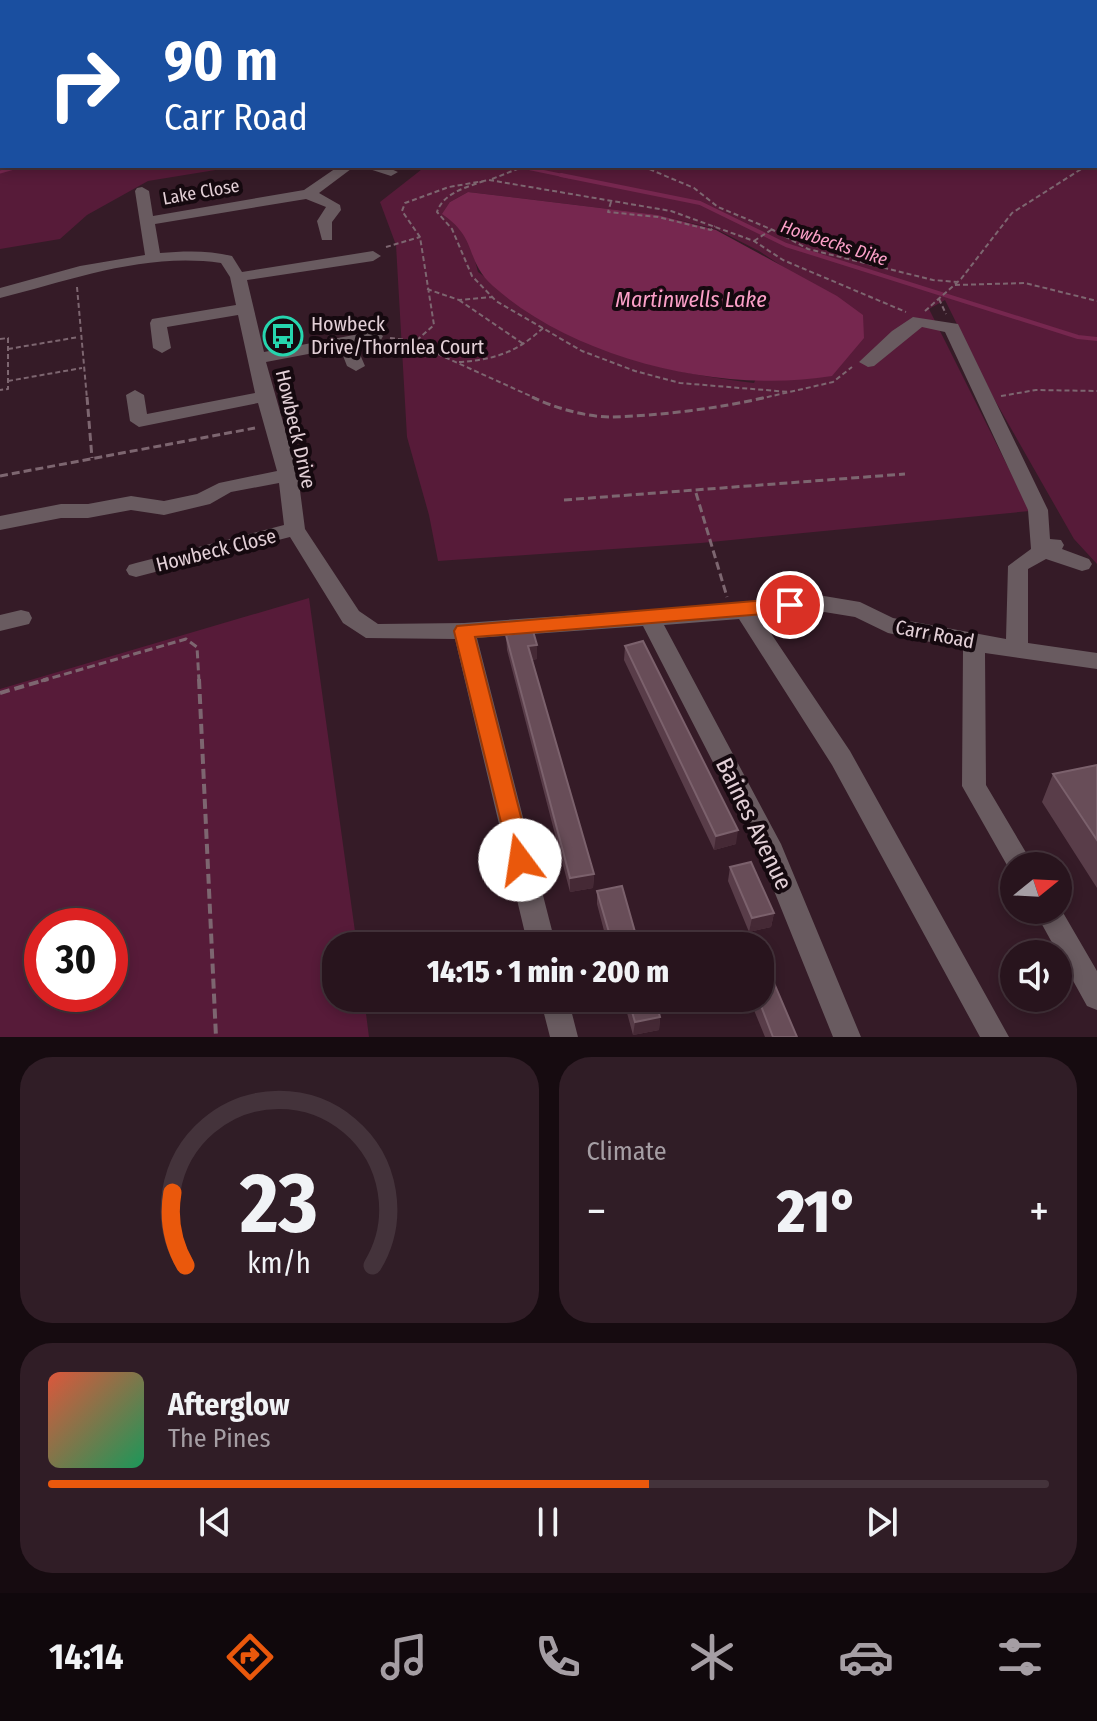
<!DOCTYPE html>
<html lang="en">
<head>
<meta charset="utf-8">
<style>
	:root { --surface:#28141d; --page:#301d26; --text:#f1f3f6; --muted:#a59ea4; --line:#44333b; --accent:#ea580c }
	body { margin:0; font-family:"Fira Sans Condensed",sans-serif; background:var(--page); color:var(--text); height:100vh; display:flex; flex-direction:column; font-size:30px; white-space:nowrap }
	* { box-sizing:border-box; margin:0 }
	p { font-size:26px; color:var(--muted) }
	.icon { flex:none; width:44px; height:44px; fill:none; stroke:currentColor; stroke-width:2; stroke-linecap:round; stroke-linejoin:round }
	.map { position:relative; height:1037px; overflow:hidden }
	.sheet { display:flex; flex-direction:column; gap:20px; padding:20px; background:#160b10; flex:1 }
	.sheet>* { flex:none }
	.hud { position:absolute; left:0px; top:0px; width:1098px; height:168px; box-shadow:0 4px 12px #0003,0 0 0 2px var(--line); background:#1a4fa0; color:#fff; overflow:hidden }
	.needle { width:52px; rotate:72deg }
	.tools { position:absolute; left:1000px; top:852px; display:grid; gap:16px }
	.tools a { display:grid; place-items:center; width:72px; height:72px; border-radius:50%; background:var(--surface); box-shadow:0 4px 12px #0003,0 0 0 2px var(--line); font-size:40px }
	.speed { position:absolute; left:24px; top:908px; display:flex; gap:16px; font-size:40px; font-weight:700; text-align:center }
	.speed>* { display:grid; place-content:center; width:104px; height:104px; border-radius:50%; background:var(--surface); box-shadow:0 4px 12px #0003,0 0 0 2px var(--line); line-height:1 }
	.speed .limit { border:12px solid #d22; background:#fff; color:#111 }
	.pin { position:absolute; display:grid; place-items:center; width:68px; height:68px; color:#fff; margin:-34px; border:4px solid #fff; border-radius:50%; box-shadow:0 2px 8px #0007 }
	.me { position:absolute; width:88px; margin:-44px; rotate:346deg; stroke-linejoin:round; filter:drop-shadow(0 0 6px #0008) }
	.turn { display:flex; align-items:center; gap:28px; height:168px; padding:0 32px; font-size:36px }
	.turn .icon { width:104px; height:104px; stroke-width:2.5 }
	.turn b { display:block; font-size:56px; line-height:68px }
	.big { font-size:60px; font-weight:800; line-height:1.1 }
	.sheet .widget { flex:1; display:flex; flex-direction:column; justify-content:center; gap:12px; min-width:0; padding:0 28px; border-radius:32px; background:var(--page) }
	.sheet .dial { align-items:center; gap:0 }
	.dial svg { height:208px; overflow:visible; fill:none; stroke:var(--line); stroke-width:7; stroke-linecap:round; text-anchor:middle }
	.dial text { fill:var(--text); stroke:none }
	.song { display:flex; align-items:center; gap:24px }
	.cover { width:96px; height:96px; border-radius:12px; background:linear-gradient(135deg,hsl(10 70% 55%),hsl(150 70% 35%)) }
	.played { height:8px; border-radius:4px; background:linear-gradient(90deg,var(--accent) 60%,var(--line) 60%) }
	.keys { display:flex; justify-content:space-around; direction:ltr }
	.heat { display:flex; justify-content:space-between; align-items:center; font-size:44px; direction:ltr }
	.sheet .tiles { flex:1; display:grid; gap:20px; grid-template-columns:1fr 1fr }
	.widget:last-child { grid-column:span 2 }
	.trip { position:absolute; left:322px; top:932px; width:452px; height:80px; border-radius:32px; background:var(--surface); box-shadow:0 4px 12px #0003,0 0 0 2px var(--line); font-weight:800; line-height:80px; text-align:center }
	.menu { display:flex; height:128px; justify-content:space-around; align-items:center; background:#10080c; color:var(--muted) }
	.menu .icon { width:56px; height:56px }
	.menu .on { color:var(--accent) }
	.menu b { font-size:36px; color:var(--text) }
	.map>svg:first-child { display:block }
	.green { fill:#571b39; fill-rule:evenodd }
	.water { fill:#76274f }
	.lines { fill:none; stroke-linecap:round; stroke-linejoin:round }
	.stream-far1 { stroke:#76274f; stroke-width:3 }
	.stream { stroke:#76274f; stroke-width:4 }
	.path-far2 { stroke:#7d6670; stroke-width:2; stroke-dasharray:5 3; stroke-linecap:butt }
	.path-far1 { stroke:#7d6670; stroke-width:3; stroke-dasharray:8 4; stroke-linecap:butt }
	.path { stroke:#7d6670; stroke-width:4; stroke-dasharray:10 5; stroke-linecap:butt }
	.minor { fill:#695b60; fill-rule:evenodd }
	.wall { fill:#593d49 }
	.shaded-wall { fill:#452935 }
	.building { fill:#684d58; stroke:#7b616c; stroke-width:2 }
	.route { fill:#ea580c; stroke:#983908; stroke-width:2 }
	.labels { text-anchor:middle; stroke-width:8; stroke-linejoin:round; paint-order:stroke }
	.far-street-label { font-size:18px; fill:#e3d0d7; stroke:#15090f }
	.far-water-label { font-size:18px; font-style:italic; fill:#fca0c8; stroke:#15090f }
	.poi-label { font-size:20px; fill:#e3d0d7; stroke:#15090f; text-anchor:start }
	.street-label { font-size:20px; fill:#e3d0d7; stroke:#15090f }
	.water-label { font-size:22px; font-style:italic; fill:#fca0c8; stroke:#15090f }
	.near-street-label { font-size:24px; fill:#e3d0d7; stroke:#15090f }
</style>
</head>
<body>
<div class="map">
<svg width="1097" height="1037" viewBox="0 0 1097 1037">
	<rect width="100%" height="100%" fill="#351b27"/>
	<path class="green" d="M 1097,111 L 1097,564 L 1074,539 L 993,397 L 945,300 L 929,309 L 1030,511 L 701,543 L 438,561 L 429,515 L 407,437 L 396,245 L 380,202 L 426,166 L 1096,166 ZM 468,192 L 658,215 L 716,229 L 759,251 L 803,280 L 754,383 C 688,375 624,363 565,331 C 534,315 506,292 478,272 L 471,245 L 450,202 Z
		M 6,166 L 240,166 L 148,181 L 87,215 L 60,239 L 0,249 L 0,168 Z
		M 309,598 L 357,946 L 336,946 L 336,998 L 364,998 L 369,1037 L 0,1037 L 0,689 ZM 42,926 L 110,926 L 110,994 L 42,994 Z"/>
	<path class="water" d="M 468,192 L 658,215 L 716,230 L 837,296 L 863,315 L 864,338 L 832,376 C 723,394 576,360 493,286 C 464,260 479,239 442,214 L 450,202 Z"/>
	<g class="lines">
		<path class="stream-far1" d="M 517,166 L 570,177
			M 0,172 L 21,166"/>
		<path class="stream" d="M 561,175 L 700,203 L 786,245 L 1078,337 L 1097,339"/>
		<path class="path-far2" d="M 642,166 L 694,188 L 718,207 L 773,230 L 808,249 L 933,280 L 958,282
			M 492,179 L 525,166
			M 484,181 C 467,187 443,193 437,212 L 452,229 L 472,276 L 496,301 L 582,351 L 635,371 L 680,383 L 789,392
			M 611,202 L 608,212 L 658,217 L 711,230 L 715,226
			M 754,241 L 771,230
			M 386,247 L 420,237
			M 955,285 L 1025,283 L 1097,301
			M 77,287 L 87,399
			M 427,289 L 459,300 L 492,297
			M 939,299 L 946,314
			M 459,300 L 525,345
			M 925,311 L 961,279 L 1012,213 L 1086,166
			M 390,338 L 415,341
			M 0,339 L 8,338 L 8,389 L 0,390
			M 8,349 L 79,337
			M 459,362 C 494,360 518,352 544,327
			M 8,381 L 82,368
			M 1001,396 L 1036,390 L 1097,391
			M 537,399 L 418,345 L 416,341 L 434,325 L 420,237 L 402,211 L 405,203 L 449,187 L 489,180 L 671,211 L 754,241 L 783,260 L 906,312
			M 759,399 L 833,382 L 852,367"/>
		<path class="path-far1" d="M 87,397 L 92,458
			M 532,397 C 555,408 586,417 611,417 C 658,416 722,408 767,397
			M 0,476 L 255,428
			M 696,493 L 727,597
			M 564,500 L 905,474
			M 41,681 L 186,639 L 197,647 L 199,681"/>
		<path class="path" d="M 199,679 L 216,1037
			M 0,693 L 48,679"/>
		<path class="minor" d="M 157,0 L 182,0 L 184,2 L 159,2 Z
			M 339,166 L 355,166 L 319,193 L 340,205 L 341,210 L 332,222 L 332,240 L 322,240 L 317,221 L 326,207 L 306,199 L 155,224 L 160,253 C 184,251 208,250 232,256 L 242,272 L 373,251 L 381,256 L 373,261 L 247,280 L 264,352 L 375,331 L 383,336 L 381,340 L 356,345 L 365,366 L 356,371 L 347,366 L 340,348 L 266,362 L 298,475 L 305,529 L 359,611 L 378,624 L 464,623 L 745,603 L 812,594 L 860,602 L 893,618 L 1006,639 L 1008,566 L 1031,549 L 1028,510 L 945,332 L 922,327 L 874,366 L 868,367 L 859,362 L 892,331 L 913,317 L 958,324 L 1048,510 L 1050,539 L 1061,540 L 1064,545 L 1062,549 L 1089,559 L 1092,564 L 1089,569 L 1082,571 L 1046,559 L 1028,569 L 1028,643 L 1097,653 L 1097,669 L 985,653 L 986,785 L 1034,866 L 1014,866 L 1012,874 L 962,786 L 963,649 L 888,633 L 855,617 L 812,610 L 760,617 L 850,751 L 1009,1037 L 980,1037 L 832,765 L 739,619 L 664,625 L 781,844 L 861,1037 L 833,1037 L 756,846 L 643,626 L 477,638 L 556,946 L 528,946 L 455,639 L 366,638 L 343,623 L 290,537 L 136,577 L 129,575 L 126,570 L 129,565 L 136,563 L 284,525 L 279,483 L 231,492 L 210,504 L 164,515 L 131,510 L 88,518 L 61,518 L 0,530 L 0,516 L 61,504 L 88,504 L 131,496 L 164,501 L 197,494 L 219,483 L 277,471 L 258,403 L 139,427 L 130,421 L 126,395 L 135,390 L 144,395 L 147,414 L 255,393 L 238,315 L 167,327 L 171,348 L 162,353 L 153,348 L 150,323 L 152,319 L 236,305 L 230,277 L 221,263 C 145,252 72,280 0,298 L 0,288 L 80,266 L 145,255 L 135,191 L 137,188 L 142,187 L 149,191 L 153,216 L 304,190 Z
			M 360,166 L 384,166 L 398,172 L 391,176 Z
			M 21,610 L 29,612 L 32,618 L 29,624 L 0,631 L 0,615 Z
			M 1058,904 L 1097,971 L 1097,1010 L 1087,1006 L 1034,910 L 1058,910 Z
			M 540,998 L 568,998 L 578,1037 L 550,1037 Z"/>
	</g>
	<path class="wall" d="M 506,635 L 537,659 L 532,660 L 594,874 L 593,888 L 570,892 L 507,650 Z
		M 625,646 L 736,844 L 714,850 L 624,660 Z
		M 1097,765 L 1097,888 L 1042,802 L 1053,774 Z
		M 730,867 L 774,913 L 771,927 L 749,932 L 728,881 Z
		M 597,891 L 639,946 L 608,946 L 597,904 Z
		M 623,998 L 655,998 L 660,1017 L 659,1030 L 633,1035 Z
		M 749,998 L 760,998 L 797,1037 L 765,1037 Z"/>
	<path class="shaded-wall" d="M 537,645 L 537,659 L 529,660 L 528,646 Z
		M 738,830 L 736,844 L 714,850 L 716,836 Z
		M 594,874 L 593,888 L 570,892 L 570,878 Z
		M 774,913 L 771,927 L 749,932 L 752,918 Z
		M 660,1017 L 659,1030 L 633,1035 L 635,1022 Z"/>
	<path class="building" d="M 533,631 L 537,645 L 528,646 L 594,874 L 570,878 L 506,635 Z
		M 643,641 L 738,830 L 716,836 L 625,646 Z
		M 1097,765 L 1097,840 L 1053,774 Z
		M 751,862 L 774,913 L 752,918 L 730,867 Z
		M 622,886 L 639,946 L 613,946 L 597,891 Z
		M 760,950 L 797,1037 L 773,1037 L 758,998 L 760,998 Z
		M 628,998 L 655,998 L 660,1017 L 635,1022 Z"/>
	<path class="route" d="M 790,598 L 800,605 L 790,612 L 475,637 L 532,860 L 529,867 L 520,870 L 512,867 L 454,631 L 457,626 Z"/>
	<defs>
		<g id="bus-ring" transform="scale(2)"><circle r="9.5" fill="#15090f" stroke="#26d5ae" stroke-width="1.5"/><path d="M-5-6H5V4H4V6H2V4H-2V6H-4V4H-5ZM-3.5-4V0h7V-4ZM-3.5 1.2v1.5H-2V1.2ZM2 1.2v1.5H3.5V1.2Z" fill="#26d5ae"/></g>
	</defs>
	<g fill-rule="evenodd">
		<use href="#bus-ring" x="283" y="336"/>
	</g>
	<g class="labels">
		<g class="far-street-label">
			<text transform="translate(201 192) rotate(-10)" y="6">Lake Close</text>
		</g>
		<g class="far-water-label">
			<text transform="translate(834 243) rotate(18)" y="6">Howbecks Dike</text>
		</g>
		<g class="poi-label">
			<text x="311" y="331">Howbeck<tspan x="311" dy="23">Drive/Thornlea Court</tspan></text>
		</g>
		<g class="street-label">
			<text transform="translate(296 429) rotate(77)" y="7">Howbeck Drive</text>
			<text transform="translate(216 550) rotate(-14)" y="7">Howbeck Close</text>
			<text transform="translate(935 634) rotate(11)" y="7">Carr Road</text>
		</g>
		<g class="water-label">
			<text x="691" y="307">Martinwells Lake</text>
		</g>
		<g class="near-street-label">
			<text transform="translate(754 824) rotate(64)" y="8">Baines Avenue</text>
		</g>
	</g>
</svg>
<div class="tools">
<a><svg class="needle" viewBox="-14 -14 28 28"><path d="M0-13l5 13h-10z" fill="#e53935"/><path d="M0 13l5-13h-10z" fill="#a59ea4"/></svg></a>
<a><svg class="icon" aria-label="sound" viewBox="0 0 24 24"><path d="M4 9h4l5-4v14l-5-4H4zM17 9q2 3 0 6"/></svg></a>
</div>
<div class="speed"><div class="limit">30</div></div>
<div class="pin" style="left:790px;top:605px;background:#d93025"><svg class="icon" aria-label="arrive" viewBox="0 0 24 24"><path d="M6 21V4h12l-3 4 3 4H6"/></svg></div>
<svg class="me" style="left:520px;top:860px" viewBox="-20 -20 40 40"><circle r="19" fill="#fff"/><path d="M0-13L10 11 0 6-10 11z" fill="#ea580c"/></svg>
<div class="trip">14:15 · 1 min · 200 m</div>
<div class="hud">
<div class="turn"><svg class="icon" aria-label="right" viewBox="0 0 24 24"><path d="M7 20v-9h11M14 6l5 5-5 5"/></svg><div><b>90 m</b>Carr Road</div></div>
</div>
</div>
<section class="sheet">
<div class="tiles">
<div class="widget dial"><svg viewBox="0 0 100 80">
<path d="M14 69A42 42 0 1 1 86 69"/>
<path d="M14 69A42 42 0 0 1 9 41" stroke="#ea580c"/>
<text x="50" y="56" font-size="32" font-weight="700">23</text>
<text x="50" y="72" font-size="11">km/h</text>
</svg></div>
<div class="widget"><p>Climate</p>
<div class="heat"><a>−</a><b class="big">21°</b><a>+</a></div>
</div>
<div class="widget">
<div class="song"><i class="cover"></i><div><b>Afterglow</b><p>The Pines</p></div></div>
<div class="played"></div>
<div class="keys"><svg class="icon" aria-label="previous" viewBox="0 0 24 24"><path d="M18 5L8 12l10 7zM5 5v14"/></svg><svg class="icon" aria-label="pause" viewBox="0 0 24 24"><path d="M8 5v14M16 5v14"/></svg><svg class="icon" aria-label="next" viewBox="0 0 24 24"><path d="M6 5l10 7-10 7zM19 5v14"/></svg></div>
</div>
</div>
</section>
<nav class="menu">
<b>14:14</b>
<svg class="icon on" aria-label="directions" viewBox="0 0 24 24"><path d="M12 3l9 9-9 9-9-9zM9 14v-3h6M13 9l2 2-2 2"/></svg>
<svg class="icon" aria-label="music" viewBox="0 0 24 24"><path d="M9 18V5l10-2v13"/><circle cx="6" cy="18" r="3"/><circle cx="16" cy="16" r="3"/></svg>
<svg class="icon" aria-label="phone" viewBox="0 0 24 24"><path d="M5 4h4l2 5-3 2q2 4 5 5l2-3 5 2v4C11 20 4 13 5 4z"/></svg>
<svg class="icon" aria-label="climate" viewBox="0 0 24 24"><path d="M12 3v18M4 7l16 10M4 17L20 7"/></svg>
<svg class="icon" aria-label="car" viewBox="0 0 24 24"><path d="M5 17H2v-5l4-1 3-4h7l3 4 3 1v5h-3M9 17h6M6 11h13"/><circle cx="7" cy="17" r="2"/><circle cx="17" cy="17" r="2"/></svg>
<svg class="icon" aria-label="filters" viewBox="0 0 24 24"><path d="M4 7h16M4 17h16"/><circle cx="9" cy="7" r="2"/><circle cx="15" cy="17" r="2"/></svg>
</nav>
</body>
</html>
